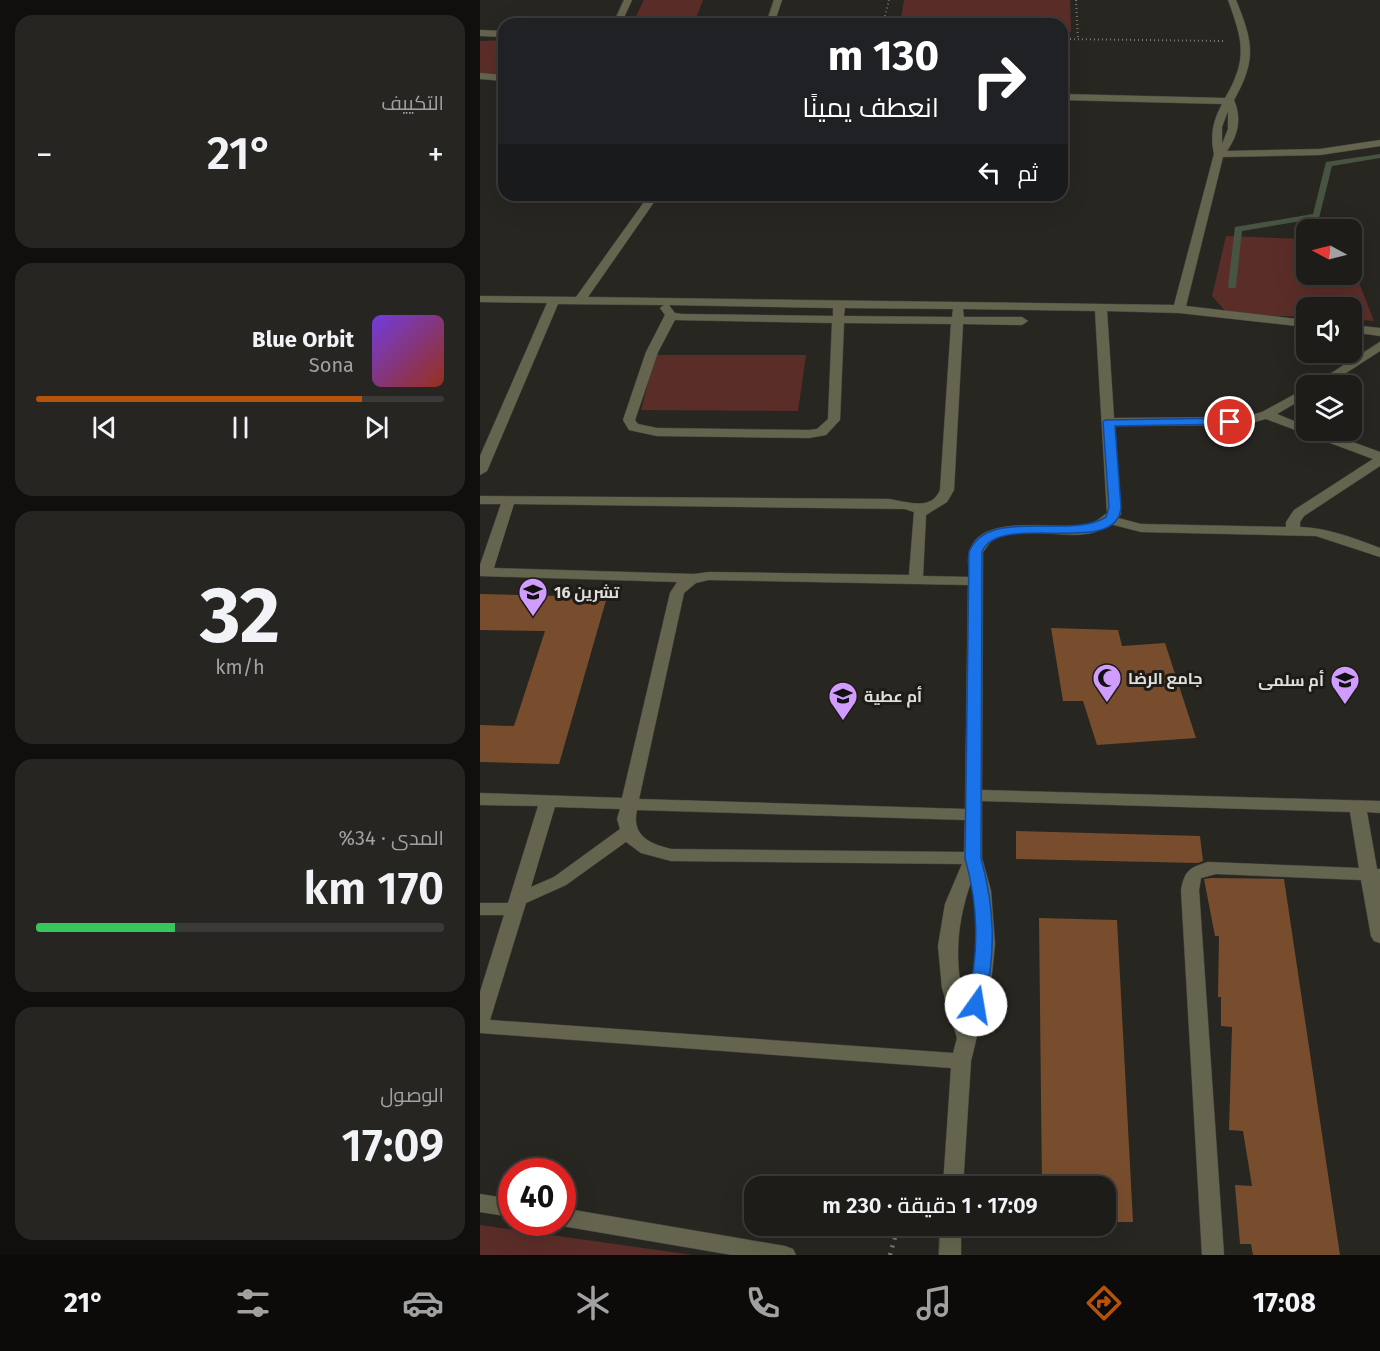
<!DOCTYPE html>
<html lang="ar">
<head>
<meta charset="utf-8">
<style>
	:root { --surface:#1e1c19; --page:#262522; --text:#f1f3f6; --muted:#a1a1a2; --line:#3c3a38; --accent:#b45309 }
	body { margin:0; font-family:"Fira Sans",Cairo,sans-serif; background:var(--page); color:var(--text); direction:rtl; height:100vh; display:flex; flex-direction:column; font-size:22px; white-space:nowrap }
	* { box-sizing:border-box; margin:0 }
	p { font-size:20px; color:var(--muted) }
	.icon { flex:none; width:33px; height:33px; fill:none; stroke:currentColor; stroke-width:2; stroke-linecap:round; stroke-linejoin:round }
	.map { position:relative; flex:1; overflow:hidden; direction:ltr }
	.panel { display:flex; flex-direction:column; gap:15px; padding:15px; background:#100f0e; width:480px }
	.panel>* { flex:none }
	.guide { position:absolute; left:18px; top:18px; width:570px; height:183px; border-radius:18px; box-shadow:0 6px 24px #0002,0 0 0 2px var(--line); direction:rtl; background:#202124; color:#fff; overflow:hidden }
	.needle { width:39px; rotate:277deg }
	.fabs { position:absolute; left:816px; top:219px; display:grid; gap:12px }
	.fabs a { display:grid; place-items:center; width:66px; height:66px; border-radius:12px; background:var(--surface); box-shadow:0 6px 24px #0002,0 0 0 2px var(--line); font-size:30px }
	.speed { position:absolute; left:18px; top:1158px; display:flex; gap:12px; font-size:30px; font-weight:700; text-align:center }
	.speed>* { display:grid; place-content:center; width:78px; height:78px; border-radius:50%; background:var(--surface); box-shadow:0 6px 24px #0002,0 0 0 2px var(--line); line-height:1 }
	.speed .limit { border:9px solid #d22; background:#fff; color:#111 }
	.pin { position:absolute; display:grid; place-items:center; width:51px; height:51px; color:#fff; margin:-26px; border:3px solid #fff; border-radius:50%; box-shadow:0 2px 6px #0007 }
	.me { position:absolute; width:66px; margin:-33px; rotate:13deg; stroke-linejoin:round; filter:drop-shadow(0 0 4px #0008) }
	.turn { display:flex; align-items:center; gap:21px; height:126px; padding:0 30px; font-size:27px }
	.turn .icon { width:78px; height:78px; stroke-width:2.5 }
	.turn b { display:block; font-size:42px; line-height:51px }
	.then { display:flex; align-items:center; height:57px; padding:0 30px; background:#0003; gap:12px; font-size:22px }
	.big { font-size:45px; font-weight:600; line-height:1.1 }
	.panel .widget { flex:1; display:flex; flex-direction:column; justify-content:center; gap:9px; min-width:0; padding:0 21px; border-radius:18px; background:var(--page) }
	.panel .dial { align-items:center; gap:0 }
	.dial b { font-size:78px; line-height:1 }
	.song { display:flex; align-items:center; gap:18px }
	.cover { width:72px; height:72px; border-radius:9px; background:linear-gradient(135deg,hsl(260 70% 55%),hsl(10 70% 35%)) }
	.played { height:6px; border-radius:3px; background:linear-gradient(90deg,var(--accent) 80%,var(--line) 80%) }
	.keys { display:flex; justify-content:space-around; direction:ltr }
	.heat { display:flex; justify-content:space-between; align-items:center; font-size:33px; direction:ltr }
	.charge { height:9px; border-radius:4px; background:linear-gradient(90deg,#34c759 34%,var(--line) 0) }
	.trip { position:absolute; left:264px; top:1176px; width:372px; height:60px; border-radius:18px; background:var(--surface); box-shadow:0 6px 24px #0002,0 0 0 2px var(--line); font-weight:600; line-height:60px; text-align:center; direction:rtl }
	.menu { display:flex; height:96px; justify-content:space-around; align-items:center; background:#0c0b0a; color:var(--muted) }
	.menu .icon { width:42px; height:42px }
	.menu .current { color:var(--accent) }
	.menu b { font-size:27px; color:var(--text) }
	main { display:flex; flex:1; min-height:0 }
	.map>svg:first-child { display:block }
	.green { fill:#5b2d28 }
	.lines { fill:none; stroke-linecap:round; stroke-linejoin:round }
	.stream { fill:#485442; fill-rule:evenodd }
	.building { fill:#784d2e }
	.minor-casing { stroke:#46443f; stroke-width:1 }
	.path-far1 { stroke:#7a7874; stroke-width:2; stroke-dasharray:1 3; stroke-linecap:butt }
	.path { stroke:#7a7874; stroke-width:4.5; stroke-dasharray:2 6; stroke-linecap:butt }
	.minor { fill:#65654f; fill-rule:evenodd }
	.route { fill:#1a73e8; stroke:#114b97; stroke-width:1.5 }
	.labels { text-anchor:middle; stroke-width:6; stroke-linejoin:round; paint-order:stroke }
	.poi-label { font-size:16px; font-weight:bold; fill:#e1dfdc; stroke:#1f1c18; text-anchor:start }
</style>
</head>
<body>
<main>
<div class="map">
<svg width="900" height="1255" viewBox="0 0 900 1255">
	<rect width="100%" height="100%" fill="#282621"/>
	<path class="green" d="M 164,0 L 223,0 L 214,24 L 152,24 Z
		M 424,0 L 590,0 L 591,32 L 582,32 L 582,24 L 420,24 Z
		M 24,40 L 24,76 L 0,74 L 0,41 Z
		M 746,236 L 826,239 L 826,274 L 872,274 L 872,264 L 894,321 L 872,319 L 872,308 L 826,308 L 826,317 L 748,314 L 732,296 Z
		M 175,355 L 326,355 L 318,411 L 161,410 Z
		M 0,1225 L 213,1255 L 0,1255 Z"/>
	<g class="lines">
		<path class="stream" d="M 900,154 L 900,158 L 852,166 L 839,218 L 762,231 L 756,286 L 755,288 L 749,288 L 748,286 L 755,227 L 833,214 L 846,162 Z"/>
	</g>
	<path class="building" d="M 0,594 L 127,597 L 79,764 L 0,762 L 0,725 L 34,726 L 65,631 L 0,630 Z
		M 571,628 L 638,630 L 642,646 L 685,643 L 716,738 L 617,745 L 603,701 L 583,701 Z
		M 536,831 L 720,836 L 723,861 L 718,863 L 536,859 Z
		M 731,878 L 804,879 L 860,1255 L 773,1255 L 771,1244 L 760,1244 L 755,1185 L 772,1186 L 763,1131 L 749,1130 L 752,1027 L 741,1026 L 741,997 L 738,997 L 739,936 L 735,936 L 724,879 Z
		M 559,918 L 637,920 L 653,1222 L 626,1222 L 626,1186 L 562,1186 Z"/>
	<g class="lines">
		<g class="minor-casing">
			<path id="minor" d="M 144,0 L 152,0 L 141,24 L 133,24 Z
				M 294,0 L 302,0 L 294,24 L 286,24 Z
				M 748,0 L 756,0 C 773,42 777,59 754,100 C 762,119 758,135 747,151 L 840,149 L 900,140 L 900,146 L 840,155 L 743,157 L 706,306 L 826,320 L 826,327 L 699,313 L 627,311 L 634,418 L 764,417 L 782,412 L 826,388 L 826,397 L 797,414 L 826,426 L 826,430 L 840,430 L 900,452 L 900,466 L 824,516 L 820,522 L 820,527 C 848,528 874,538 900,548 L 900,557 L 836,536 L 661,532 L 630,524 C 600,550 541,518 512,541 C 508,544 506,549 503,552 L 502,790 L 900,801 L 900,813 L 887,812 L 897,869 L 900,869 L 900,943 L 894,941 L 891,936 L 881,880 L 736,874 L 721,878 L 719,890 L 744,1255 L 722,1255 L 701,890 C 705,871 708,868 728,862 L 879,868 L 870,812 L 502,801 L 502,858 L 511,891 L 515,944 L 512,974 L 491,1061 L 483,1186 L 463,1186 L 471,1068 L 0,1033 L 0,992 L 24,915 L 0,915 L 0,903 L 28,903 L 58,806 L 0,805 L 0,793 L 142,798 L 190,593 L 197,582 L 0,576 L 0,565 L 21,504 L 0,504 L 0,496 L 408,499 C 426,501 451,512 460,490 L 471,324 L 364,323 L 360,420 L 346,435 L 329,438 L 177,436 L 149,430 L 143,420 L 166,352 L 185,315 L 180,308 L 184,305 L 78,304 L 7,471 L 0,475 L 0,456 L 67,303 L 0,302 L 0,296 L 96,297 L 169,195 L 179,195 L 108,297 L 694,305 L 734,154 C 730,135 733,121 742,104 L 582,100 L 582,94 L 745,98 C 768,59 763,41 748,0 ZM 748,111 L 748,129 L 742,144 L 742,127 ZM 189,305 L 353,308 L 353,316 L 202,314 L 195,313 ZM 365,308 L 473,309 L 472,317 L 364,316 ZM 483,309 L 615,311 L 627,513 C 619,519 613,524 603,525 C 574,530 498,512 489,553 C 487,560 489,569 489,577 L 443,576 L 446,515 L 467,502 L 474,490 L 483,324 L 542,325 L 548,321 L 542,317 L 484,317 ZM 195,320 L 352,323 L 348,419 L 337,429 L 329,430 L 177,428 L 158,424 L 155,420 L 178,352 ZM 786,419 L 893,459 L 814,510 L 806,522 L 806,527 L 661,524 L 638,518 L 641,514 L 635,426 L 764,425 ZM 34,504 L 425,509 L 434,512 L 429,575 L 229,572 L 214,574 L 14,568 ZM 229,580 L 488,585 L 485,809 L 159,799 L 204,593 L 216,583 ZM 75,807 L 140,809 L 137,819 L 140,829 L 74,877 L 51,887 ZM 157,810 L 485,820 L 484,852 L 191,849 C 169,844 151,835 157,810 ZM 146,842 L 161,853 L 191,861 L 482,864 L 465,904 L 458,946 L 462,988 L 477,1038 L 473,1053 L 10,1020 L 46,903 L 86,885 ZM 491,882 C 502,923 496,966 485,1006 C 474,962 476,925 491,882 Z
				M 0,30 L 24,31 L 24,37 L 0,36 Z
				M 0,73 L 24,75 L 24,81 L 0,79 Z
				M 872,325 L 900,328 L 900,336 L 872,332 Z
				M 900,342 L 900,351 L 846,386 L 831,386 Z
				M 0,1194 L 32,1199 L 32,1217 L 0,1212 Z
				M 82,1208 L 305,1246 L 313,1249 L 316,1255 L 252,1255 L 82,1226 L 74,1222 L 82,1222 Z
				M 460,1226 L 481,1226 L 481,1255 L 459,1255 Z"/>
		</g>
		<path class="path-far1" d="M 596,0 L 598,39
			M 403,24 L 409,0
			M 582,39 L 743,41"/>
		<path class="path" d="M 410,1255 L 418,1226"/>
		<use href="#minor" class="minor"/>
	</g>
	<path class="route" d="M 750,418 L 756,422 L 754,424 L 635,426 L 641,507 C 638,559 518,510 502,552 L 501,858 C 515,910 516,952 504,1005 L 502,1009 L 496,1011 L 490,1009 L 487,1005 C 499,954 499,908 485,858 L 489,552 C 508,506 590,540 626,517 L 629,507 L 623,422 L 625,420 Z"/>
	<defs>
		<g id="school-pin" transform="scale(1.5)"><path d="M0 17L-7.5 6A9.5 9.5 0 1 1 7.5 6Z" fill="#d09dfe" stroke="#1f1c18"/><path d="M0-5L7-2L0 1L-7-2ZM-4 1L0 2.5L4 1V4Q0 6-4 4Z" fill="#111"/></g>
		<g id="mosque-pin" transform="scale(1.5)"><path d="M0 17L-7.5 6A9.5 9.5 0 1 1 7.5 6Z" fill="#d09dfe" stroke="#1f1c18"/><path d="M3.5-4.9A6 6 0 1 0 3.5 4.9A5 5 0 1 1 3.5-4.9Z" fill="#111"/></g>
	</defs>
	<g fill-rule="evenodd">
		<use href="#school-pin" x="53" y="592"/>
		<use href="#mosque-pin" x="627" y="678"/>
		<use href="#school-pin" x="865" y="680"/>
		<use href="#school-pin" x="363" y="696"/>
	</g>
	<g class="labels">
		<g class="poi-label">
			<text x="74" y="598">16 تشرين</text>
			<text x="648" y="684">جامع الرضا</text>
			<text x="844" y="686" text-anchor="end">أم سلمى</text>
			<text x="384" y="702">أم عطية</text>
		</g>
	</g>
</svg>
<div class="fabs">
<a><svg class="needle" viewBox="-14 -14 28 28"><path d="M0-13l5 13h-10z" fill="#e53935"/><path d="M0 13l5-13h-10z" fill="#a1a1a2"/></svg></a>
<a><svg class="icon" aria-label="sound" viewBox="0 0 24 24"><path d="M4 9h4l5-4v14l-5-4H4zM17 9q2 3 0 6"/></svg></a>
<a><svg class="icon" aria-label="layers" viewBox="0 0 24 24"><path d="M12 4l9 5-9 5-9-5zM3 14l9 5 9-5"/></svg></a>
</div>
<div class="speed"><div class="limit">40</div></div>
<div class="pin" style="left:750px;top:422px;background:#d93025"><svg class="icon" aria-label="arrive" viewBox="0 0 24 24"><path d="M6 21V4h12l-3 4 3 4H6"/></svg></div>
<svg class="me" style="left:496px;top:1005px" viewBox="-20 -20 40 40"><circle r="19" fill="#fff"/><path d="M0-13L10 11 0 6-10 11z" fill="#1a73e8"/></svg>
<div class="trip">17:09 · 1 دقيقة · 230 m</div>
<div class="guide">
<div class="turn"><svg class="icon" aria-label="right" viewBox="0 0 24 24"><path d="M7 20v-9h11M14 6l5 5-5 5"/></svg><div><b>130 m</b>انعطف يمينًا</div></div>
<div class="then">ثم<svg class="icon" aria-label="left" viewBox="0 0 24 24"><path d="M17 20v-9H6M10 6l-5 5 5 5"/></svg></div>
</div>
</div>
<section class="panel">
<div class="widget"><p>التكييف</p>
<div class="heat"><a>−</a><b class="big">21°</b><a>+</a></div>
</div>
<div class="widget">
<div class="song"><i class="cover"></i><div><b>Blue Orbit</b><p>Sona</p></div></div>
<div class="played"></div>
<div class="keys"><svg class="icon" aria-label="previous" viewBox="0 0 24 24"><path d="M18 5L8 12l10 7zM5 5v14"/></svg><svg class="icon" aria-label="pause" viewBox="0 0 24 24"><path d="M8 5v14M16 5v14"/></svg><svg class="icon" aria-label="next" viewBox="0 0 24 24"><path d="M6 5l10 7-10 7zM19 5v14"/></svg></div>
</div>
<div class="widget dial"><b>32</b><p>km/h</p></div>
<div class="widget"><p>المدى · 34%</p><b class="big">170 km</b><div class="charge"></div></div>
<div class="widget"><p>الوصول</p><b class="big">17:09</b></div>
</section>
</main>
<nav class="menu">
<b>17:08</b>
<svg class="icon current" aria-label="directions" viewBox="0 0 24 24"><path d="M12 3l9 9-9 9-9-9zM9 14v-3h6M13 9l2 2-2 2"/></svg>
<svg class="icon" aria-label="music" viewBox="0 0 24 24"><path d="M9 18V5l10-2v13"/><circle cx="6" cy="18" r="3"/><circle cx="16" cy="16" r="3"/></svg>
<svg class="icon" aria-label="phone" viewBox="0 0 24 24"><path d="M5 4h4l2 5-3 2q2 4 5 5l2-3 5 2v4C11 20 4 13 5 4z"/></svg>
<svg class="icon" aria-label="climate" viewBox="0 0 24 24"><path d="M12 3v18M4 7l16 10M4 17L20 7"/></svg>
<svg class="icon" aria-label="car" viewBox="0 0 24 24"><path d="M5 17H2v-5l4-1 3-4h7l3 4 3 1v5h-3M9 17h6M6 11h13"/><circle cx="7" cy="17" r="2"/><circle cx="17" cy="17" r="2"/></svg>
<svg class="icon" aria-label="filters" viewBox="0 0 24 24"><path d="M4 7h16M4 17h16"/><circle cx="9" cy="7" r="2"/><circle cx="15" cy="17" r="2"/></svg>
<b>21°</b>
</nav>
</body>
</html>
